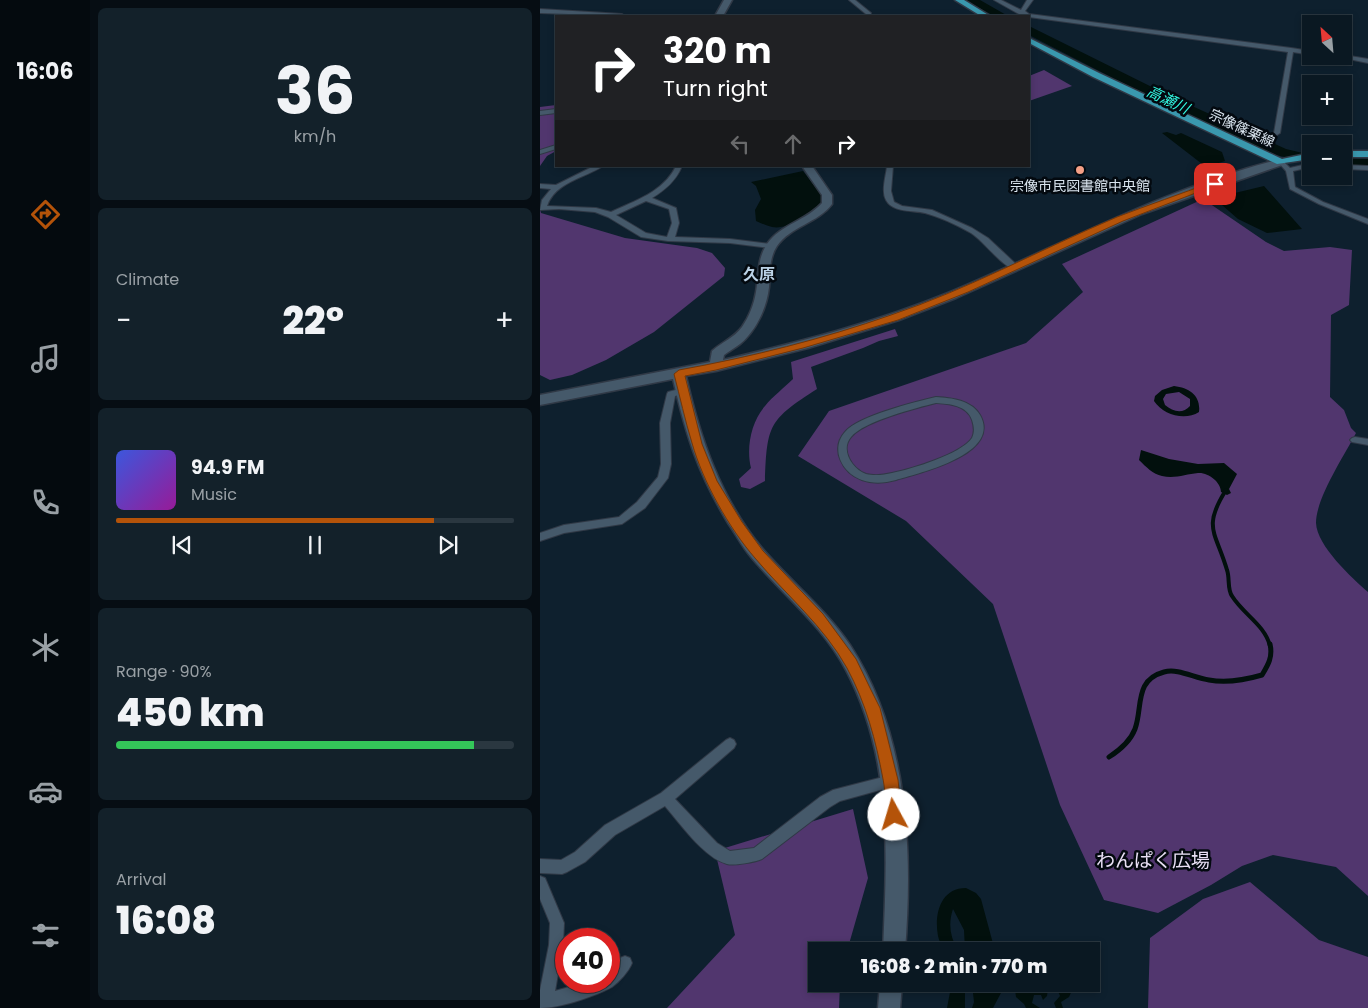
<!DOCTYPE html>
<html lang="en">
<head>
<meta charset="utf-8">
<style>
	:root { --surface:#0a1822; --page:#13212a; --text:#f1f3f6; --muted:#99a0a5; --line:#2a3740; --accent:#b45309 }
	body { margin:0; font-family:Poppins,"Noto Sans JP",sans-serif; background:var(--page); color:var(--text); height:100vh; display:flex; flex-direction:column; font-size:19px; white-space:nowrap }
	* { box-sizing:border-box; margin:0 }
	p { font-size:16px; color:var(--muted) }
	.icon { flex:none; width:28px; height:28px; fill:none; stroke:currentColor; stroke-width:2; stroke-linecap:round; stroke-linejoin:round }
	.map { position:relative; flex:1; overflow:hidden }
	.details { display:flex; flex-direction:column; gap:8px; padding:8px; background:#060d13; width:450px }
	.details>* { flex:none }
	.guide { position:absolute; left:15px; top:15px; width:475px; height:152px; border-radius:0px; box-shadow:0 2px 8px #0003,0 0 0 1px var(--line); background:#202124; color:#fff; overflow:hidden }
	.needle { width:32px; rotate:334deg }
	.buttons { position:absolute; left:762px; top:15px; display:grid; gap:10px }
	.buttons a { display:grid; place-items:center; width:50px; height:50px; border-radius:0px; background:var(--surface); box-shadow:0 2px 8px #0003,0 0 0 1px var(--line); font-size:25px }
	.speed { position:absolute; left:15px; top:928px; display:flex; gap:10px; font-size:25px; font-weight:700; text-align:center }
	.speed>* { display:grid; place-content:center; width:65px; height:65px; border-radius:50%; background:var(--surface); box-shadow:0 2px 8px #0003,0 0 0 1px var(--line); line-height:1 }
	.speed .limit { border:8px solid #d22; background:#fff; color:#111 }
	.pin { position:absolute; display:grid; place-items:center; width:42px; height:42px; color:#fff; margin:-21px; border-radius:10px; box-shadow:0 2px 8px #0006 }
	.me { position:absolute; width:55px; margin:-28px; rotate:354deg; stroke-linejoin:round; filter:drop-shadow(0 0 4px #0008) }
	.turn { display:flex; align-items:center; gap:18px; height:105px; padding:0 25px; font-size:22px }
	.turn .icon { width:65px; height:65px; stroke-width:2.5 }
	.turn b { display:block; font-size:35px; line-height:42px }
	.lanes { display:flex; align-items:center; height:48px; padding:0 25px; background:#0003; justify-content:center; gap:25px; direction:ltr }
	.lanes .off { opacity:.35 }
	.big { font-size:38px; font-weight:800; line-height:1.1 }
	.details .card { flex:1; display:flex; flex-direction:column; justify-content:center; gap:8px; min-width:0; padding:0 18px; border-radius:8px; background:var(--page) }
	.details .dial { align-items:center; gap:0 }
	.dial b { font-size:65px; line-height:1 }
	.song { display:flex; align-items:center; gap:15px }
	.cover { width:60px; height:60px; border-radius:8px; background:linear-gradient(135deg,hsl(230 70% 55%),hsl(300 70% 35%)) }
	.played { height:5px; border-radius:2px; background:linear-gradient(90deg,var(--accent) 80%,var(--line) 80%) }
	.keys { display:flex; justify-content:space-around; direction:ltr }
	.heat { display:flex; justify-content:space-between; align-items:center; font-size:28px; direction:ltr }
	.charge { height:8px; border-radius:4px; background:linear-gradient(90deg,#34c759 90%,var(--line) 0) }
	.trip { position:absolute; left:268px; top:942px; width:292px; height:50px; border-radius:0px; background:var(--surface); box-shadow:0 2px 8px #0003,0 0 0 1px var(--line); font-weight:800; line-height:50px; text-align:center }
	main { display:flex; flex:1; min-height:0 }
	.tab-bar { display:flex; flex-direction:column; width:90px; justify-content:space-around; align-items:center; background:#040a0e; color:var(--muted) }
	.tab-bar .icon { width:35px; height:35px }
	.tab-bar .selected { color:var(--accent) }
	.tab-bar b { font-size:22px; color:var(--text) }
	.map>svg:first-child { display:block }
	.green { fill:#51366e }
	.water { fill:#02100d; fill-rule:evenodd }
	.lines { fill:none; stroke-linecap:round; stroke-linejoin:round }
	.stream-far1 { stroke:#02100d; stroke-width:4 }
	.stream { stroke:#02100d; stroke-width:5 }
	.river { fill:#02100d; fill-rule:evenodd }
	.street-casing { stroke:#303946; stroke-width:2 }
	.secondary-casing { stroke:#303946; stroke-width:3 }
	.primary-casing { stroke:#303946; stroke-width:3 }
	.street { fill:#45596a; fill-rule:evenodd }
	.secondary { fill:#45596a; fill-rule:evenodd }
	.primary { fill:#3a98ae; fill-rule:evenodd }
	.route { fill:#b45309; stroke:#753606 }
	.poi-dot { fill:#f49f86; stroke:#03090f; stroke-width:2 }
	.labels { text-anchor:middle; stroke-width:5; stroke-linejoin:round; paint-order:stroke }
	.far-street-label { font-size:14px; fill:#d9e4ee; stroke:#03090f }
	.far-poi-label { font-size:14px; fill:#d9e4ee; stroke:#03090f }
	.far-water-label { font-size:15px; font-style:italic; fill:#32f7e0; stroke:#03090f }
	.far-quarter-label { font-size:16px; font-weight:bold; fill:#bbd2e6; stroke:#03090f }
	.near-park-label { font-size:19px; fill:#e9e0f5; stroke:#03090f }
</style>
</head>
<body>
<main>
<nav class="tab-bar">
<b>16:06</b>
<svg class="icon selected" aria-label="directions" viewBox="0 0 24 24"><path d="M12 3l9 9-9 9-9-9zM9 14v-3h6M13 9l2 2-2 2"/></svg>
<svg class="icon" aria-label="music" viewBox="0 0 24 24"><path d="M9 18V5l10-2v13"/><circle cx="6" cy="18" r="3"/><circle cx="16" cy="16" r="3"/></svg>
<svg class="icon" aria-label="phone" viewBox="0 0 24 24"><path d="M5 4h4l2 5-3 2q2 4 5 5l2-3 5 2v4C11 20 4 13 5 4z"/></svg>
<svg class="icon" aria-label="climate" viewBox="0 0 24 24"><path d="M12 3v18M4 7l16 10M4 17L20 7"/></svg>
<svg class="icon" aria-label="car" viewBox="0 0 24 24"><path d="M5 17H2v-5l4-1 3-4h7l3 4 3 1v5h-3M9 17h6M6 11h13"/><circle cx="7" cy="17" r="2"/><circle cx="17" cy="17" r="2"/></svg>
<svg class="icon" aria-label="filters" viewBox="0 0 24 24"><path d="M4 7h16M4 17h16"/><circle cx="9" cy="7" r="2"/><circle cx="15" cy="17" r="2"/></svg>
</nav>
<section class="details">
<div class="card dial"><b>36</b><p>km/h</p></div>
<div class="card"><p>Climate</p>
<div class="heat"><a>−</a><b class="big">22°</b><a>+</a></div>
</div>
<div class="card">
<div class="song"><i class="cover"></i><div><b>94.9 FM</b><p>Music</p></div></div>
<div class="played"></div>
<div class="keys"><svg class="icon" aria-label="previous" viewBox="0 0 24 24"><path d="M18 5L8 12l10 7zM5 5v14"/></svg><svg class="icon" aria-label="pause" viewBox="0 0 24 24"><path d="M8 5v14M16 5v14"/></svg><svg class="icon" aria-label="next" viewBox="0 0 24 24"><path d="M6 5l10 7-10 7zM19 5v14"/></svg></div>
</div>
<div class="card"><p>Range · 90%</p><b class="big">450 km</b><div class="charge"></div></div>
<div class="card"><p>Arrival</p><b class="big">16:08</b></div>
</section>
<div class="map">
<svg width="828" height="1008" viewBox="0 0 828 1008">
	<rect width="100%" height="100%" fill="#0e202e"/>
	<path class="green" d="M 504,70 L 532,86 L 489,101 L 489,76 Z
		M 16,105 L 16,151 L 7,156 L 0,166 L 0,107 Z
		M 663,199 L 726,242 L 744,251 L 790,247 L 812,250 L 809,305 L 791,315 L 790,397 L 804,410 L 811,428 L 816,433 C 804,456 776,498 776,523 C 777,546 812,578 828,592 L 828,896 L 796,867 L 733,855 L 702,866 L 671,885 L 618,913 L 564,900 L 520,805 L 453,604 L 366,521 L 258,456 L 289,411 L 486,343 L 543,292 L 522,264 Z
		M 0,209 L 1,213 L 85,238 L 157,248 L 172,253 L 185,268 L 184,276 L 114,332 L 66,360 L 32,375 L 10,380 L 0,375 Z
		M 355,329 L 358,336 L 339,341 L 323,348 L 271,367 L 277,389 C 229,420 227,424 225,481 L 210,489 L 201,487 L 199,479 L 211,468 C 206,448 211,422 225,406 C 233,396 244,388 253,379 L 251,362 Z
		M 313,809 L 328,878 L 307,951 L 276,951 L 276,984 L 300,984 L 299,1008 L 127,1008 L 195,935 L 175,851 Z
		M 710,882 L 779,940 L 828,957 L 828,1008 L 608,1008 L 610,938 L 663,899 Z"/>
	<path class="water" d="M 627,132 L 636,135 L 641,133 L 682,152 L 685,161 L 666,167 L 622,133 Z
		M 263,171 L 282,196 L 281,207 C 269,216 247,230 232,227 C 227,226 221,223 216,221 L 215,210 L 221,199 L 216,186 L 211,182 Z
		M 724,186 L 762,229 L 727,233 L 698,219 L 674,198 Z
		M 634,386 C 650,388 661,396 659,412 C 645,421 623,415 614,401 L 615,396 L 622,390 ZM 639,392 L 650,399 L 650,406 C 643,414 633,412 625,405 L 623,399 L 626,394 Z
		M 601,450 L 629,459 L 658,464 L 684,463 L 697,474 L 689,489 L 691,493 L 687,495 L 681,492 C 681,482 668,472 658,473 C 646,474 635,479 622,476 C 613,474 606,467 599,460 Z
		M 426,888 L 436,893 L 441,899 L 455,951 L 425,951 L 424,930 L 413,909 C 408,924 410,937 418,951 L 403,951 C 402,946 399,941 398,936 C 394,915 400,888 426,888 Z
		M 409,984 L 425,984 L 425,1008 L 407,1008 L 410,992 Z
		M 432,984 L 461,984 L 462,991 L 453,1008 L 432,1008 L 434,1002 Z
		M 477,984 L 492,984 L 496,990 L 501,986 L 501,984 L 535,984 L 529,997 L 521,1002 L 523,1008 L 516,1008 L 514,1003 L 520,996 L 517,989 L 514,987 L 508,989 L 507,996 L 503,1000 L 501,995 L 494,995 L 492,1003 L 500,1008 L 486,1008 L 484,1004 L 476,997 L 475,990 Z"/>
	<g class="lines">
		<path class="stream-far1" d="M 686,490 C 662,528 676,532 687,570 C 690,578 687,589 692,596 C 703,614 725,625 730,646"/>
		<path class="stream" d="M 569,757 C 580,750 590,742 595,729 C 603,707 594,680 624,672 C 638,668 654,678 669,680 C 686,683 705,680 722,675 C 728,665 733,657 730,644"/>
		<path class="river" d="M 425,0 L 440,0 L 468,16 L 454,16 Z
			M 489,26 L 628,95 L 746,149 L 771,155 L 771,163 L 736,155 L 618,101 L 489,35 Z
			M 804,158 L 828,159 L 828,167 L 804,166 Z"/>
		<g class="street-casing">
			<path id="street" d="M 309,0 L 315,0 L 331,13 L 330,16 L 326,16 L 326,14 Z
				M 454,0 L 461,0 L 481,10 L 487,0 L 493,0 L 485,11 L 489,14 L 751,48 L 771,51 L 771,55 L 753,52 L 740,133 L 737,135 L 734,133 L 748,52 L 489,17 L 479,14 Z
				M 0,9 L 82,14 L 85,16 L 0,13 Z
				M 804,55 L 828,59 L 828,63 L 794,56 Z
				M 16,109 L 16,113 L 0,115 L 0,111 Z
				M 16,145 L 16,149 L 0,154 L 0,150 Z
				M 739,161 L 743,161 L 750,168 L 771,163 L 771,167 L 753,171 L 755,187 L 783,202 L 828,219 L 828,224 L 779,204 L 750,189 L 746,171 L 739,163 Z
				M 804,165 L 828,166 L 828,170 L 804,169 Z
				M 54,166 L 63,166 C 45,178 15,182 7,206 L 56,208 L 71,212 C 94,201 124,192 136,166 L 142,166 C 136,181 125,190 112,198 L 136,208 L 139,223 L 135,237 L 190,239 L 231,244 L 235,246 L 231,248 L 190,243 L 128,241 L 101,237 L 68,217 L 55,212 L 19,209 L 0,210 L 2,200 L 11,189 L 0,188 L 0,184 L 16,185 ZM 106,201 L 129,209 L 132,223 L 127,237 L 106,233 L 76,215 Z
				M 347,166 L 353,166 L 351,191 L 354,202 L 362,206 L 392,210 L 432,228 L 448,238 L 478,266 L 478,270 C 465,271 443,240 431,233 C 417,225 400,217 385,213 C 373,210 353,213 346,200 C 341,191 346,176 347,166 Z
				M 143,388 L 147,391 L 146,393 L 135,396 L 130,423 L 131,464 L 128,478 L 105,508 L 82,524 L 24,533 L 0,541 L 0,533 L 24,525 L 79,517 L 97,502 L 118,477 L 121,464 L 120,423 L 127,394 L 128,392 Z
				M 396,397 C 412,398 431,400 440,415 C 462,454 380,473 356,480 C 345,483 333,484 322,480 C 302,473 290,449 305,432 C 318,416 375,402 396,397 ZM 396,403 C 409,404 427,405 432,420 C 434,426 435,432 432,438 C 421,454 372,469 352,473 C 344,475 334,476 326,474 C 312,469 300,450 311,437 C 324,421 376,408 396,403 Z
				M 815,437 L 828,439 L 828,445 L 812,442 L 810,440 L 812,438 Z
				M 190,738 L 194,740 L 196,744 L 194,748 L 135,799 L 177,843 L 190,851 L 214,848 L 280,797 L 293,790 L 351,775 L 356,777 L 357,781 L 356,785 L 351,787 L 300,801 L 290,807 L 222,859 C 215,862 194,866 187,864 C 164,858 140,823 125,806 L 75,835 L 45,862 L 27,872 L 22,874 L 0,873 L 0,859 L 21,860 L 35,852 L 65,825 L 121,793 L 186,740 Z
				M 0,876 L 5,878 L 24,923 L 23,945 L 15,991 L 50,981 L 69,981 L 69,970 L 80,958 L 85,956 L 90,958 L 92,963 C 89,971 79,982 72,987 C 54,997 19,1008 0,1008 L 0,990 L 9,945 L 10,923 L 0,899 Z"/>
		</g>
		<g class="secondary-casing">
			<path id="secondary" d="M 184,0 L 192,0 L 183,16 L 175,16 Z
				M 741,159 L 745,160 L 745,164 L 602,214 L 416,298 L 359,320 L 268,348 L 176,371 L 146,376 C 160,438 180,497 221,547 C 250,581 285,608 310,645 C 368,734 373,848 365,951 L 343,951 C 347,855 353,759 306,670 C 283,626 243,595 211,557 C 202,547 196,534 188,523 C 158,473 146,436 133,379 L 0,405 L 0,395 L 170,362 L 172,351 C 182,342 194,338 202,327 C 209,317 214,304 216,292 C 219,275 217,259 227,244 C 241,224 266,221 282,203 L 282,195 L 262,166 L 272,166 L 292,195 L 292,204 C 278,223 251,226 237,246 C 229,258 230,273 229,287 C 227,307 216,331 200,344 C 195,348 189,351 184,355 L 183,360 C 259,342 335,323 408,293 C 518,247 624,188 741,159 Z
				M 340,984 L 362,984 L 360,1008 L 338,1008 Z"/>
		</g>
		<g class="primary-casing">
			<path id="primary" d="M 415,0 L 424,0 L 450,16 L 441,16 Z
				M 489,38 L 559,73 L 742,159 L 771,153 L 771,159 L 737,164 L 553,77 L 489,43 Z
				M 804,151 L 828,151 L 828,157 L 804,157 Z"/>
		</g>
		<use href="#street" class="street"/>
		<use href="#secondary" class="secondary"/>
		<use href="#primary" class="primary"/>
	</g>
	<path class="route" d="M 672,182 L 679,184 L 583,221 L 428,292 L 358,320 L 263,348 L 176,370 L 145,376 L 162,444 L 177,481 L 202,522 L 223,551 L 283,614 L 316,659 L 330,688 L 340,708 L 358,780 L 362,815 L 360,820 L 354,822 L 349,820 C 344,807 346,793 343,779 C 336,741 326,703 307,668 C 284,626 246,595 215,558 C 189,528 163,482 152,443 C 145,420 140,397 134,374 L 139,370 C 211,357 283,339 351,315 C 429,289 501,249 577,217 C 608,205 641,194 672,182 Z"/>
	<circle class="poi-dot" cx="540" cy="170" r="5"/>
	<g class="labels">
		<g class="far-street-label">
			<text transform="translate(702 128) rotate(25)" y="5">宗像篠栗線</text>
		</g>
		<g class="far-poi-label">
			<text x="540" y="191">宗像市民図書館中央館</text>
		</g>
		<g class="far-water-label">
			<text transform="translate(628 100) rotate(26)" y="5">高瀬川</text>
		</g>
		<g class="far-quarter-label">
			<text x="219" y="280">久原</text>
		</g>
		<g class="near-park-label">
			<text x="613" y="867">わんぱく広場</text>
		</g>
	</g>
</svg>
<div class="buttons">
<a><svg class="needle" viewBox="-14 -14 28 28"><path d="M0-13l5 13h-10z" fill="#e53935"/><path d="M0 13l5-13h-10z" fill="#99a0a5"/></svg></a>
<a>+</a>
<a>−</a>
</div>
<div class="speed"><div class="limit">40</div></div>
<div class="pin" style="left:675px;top:184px;background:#d93025"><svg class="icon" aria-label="arrive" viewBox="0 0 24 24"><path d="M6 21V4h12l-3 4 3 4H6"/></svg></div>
<svg class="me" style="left:354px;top:815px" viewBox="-20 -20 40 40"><circle r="19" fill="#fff"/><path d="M0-13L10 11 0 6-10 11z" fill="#b45309"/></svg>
<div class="trip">16:08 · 2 min · 770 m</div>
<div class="guide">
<div class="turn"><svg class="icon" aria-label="right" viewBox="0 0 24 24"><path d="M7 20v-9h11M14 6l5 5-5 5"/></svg><div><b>320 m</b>Turn right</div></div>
<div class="lanes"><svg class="icon off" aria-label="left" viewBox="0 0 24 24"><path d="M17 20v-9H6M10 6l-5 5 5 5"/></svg><svg class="icon off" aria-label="ahead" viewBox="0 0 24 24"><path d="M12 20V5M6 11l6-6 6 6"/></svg><svg class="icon" aria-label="right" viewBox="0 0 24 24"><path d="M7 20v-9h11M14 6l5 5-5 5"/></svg></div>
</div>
</div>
</main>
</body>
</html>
